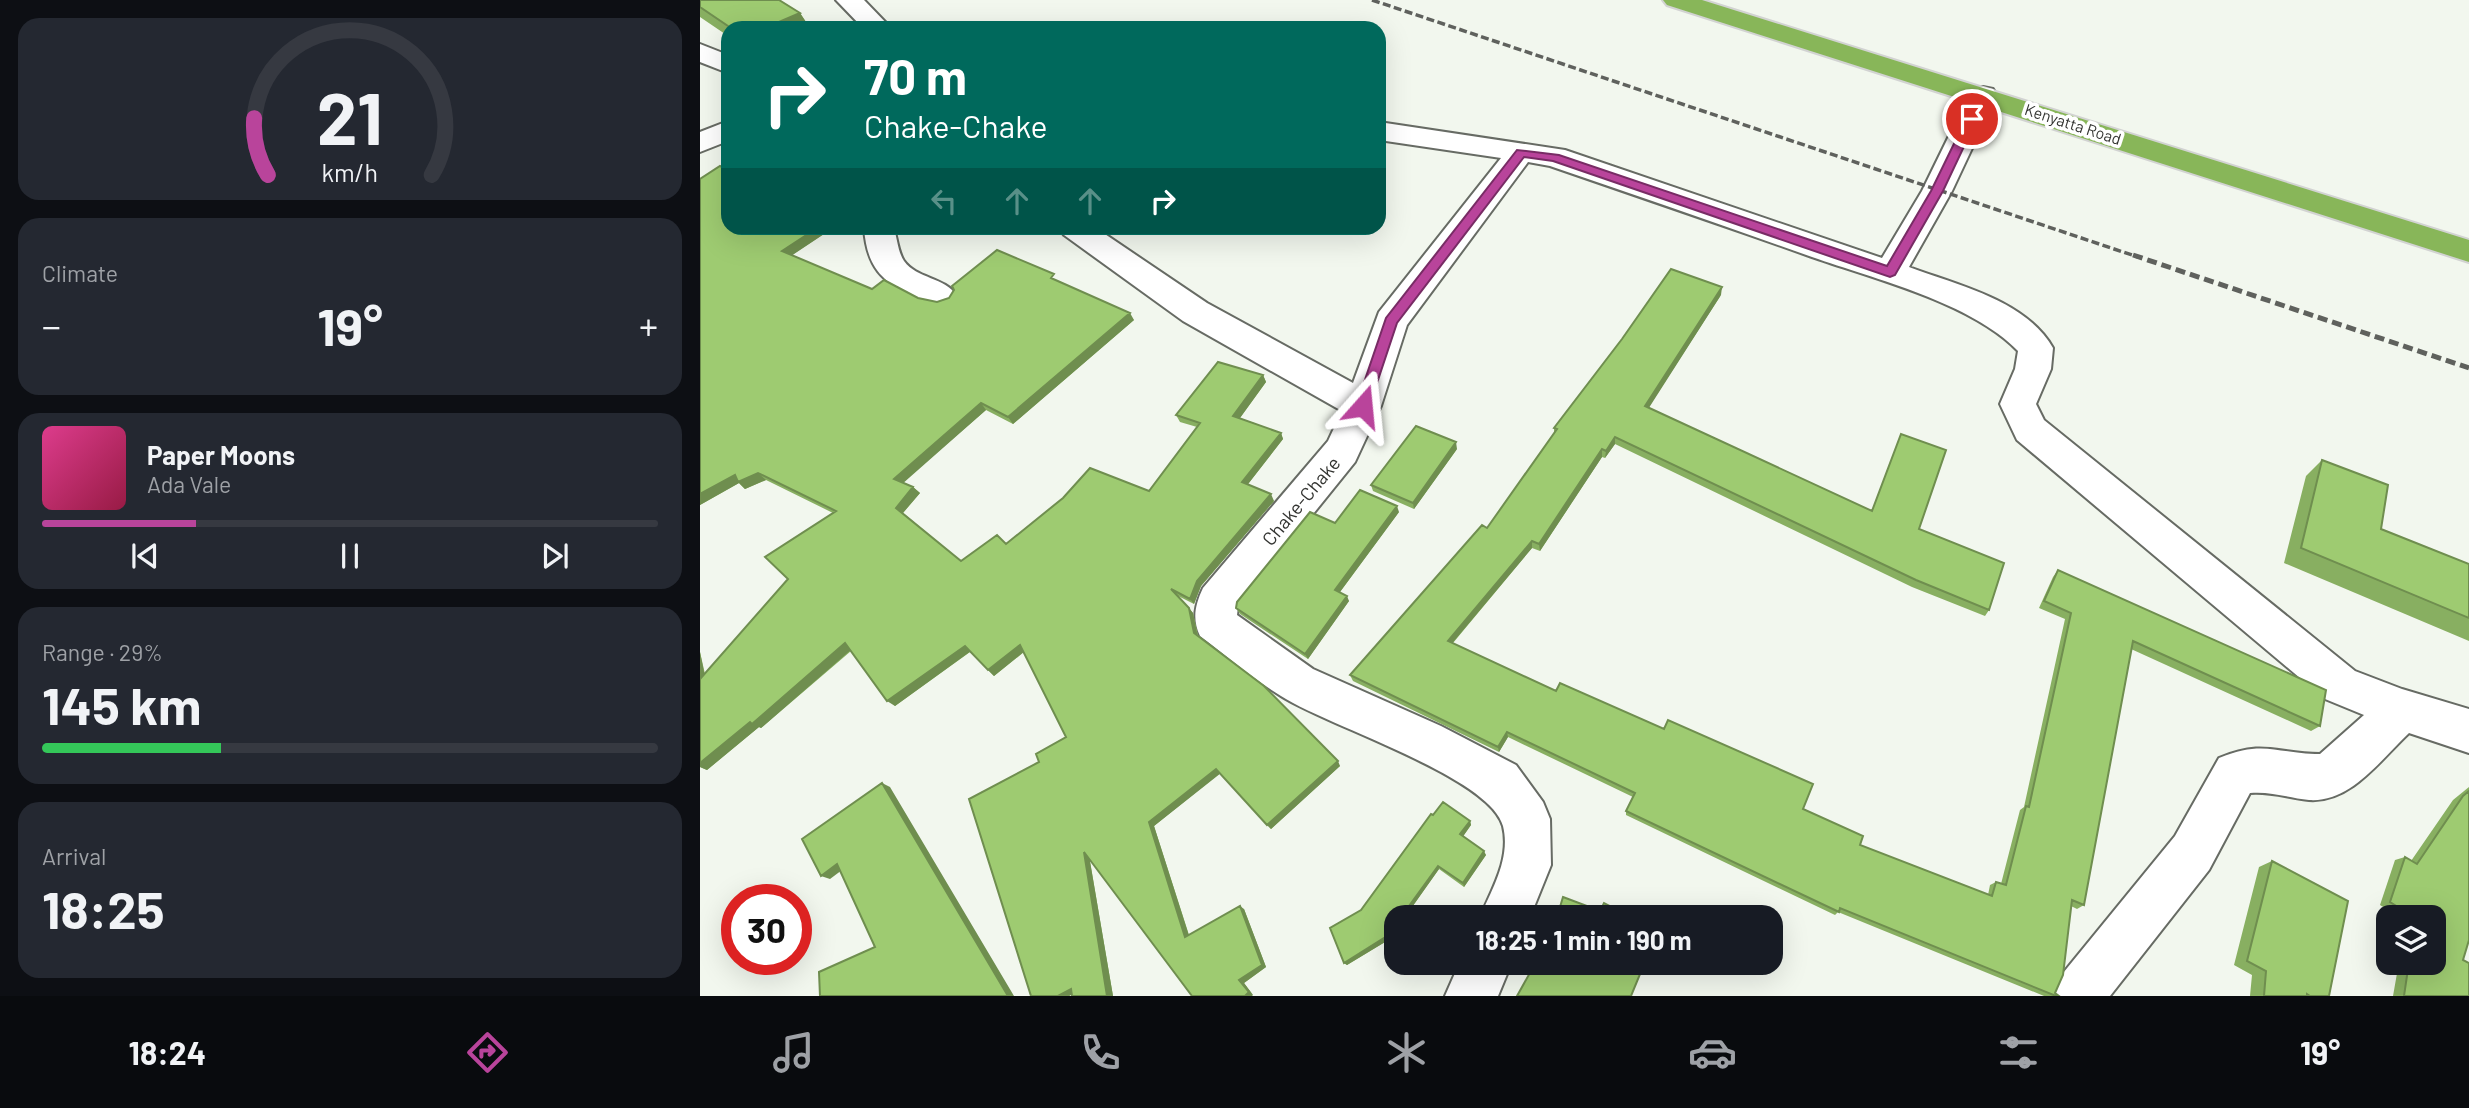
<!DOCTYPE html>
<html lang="en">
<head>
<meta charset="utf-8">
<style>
	:root { --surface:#171b24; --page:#242831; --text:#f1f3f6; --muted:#9ea1a6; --line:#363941; --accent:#b9449b }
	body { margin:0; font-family:Barlow,sans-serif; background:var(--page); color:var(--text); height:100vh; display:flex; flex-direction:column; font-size:26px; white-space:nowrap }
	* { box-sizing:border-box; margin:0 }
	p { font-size:23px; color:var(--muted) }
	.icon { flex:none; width:38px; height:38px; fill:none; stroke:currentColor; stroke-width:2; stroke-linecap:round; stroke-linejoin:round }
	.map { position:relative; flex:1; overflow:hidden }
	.panel { display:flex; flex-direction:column; gap:18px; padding:18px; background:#0d0f14; width:700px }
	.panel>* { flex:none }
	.top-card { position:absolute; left:21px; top:21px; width:665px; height:214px; border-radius:21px; box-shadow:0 7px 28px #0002; background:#00695c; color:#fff; overflow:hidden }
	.fabs { position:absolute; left:1676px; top:905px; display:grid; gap:14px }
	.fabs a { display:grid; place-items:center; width:70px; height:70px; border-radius:14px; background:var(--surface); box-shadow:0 7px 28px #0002; font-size:35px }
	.speed { position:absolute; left:21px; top:884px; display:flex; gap:14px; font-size:35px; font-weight:700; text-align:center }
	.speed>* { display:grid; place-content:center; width:91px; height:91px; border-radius:50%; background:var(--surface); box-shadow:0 7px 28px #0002; line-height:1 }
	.speed .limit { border:10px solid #d22; background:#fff; color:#111 }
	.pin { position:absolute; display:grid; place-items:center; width:60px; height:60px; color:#fff; margin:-30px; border:4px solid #fff; border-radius:50%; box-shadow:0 2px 7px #0007 }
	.me { position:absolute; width:77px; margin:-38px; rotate:18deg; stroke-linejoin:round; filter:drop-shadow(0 0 5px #0008) }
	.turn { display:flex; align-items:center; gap:24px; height:147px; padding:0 28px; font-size:32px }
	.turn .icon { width:91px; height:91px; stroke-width:2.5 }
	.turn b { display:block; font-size:49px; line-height:60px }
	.lanes { display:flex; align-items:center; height:66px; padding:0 28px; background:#0003; justify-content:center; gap:35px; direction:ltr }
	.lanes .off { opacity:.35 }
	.big { font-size:52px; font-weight:700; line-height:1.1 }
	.panel .card { flex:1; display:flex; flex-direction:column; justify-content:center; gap:10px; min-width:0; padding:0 24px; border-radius:21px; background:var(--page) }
	.panel .dial { align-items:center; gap:0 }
	.dial svg { height:182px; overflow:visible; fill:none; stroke:var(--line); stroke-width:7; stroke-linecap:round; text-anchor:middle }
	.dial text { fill:var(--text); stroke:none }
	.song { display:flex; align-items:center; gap:21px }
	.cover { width:84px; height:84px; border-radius:10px; background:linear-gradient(135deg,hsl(330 70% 55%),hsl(340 70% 35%)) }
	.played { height:7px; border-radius:4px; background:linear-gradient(90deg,var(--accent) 25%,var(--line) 25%) }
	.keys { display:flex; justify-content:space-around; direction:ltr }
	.heat { display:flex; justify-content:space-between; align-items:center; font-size:38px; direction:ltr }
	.charge { height:10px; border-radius:5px; background:linear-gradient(90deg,#34c759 29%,var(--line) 0) }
	.trip { position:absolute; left:684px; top:905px; width:399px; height:70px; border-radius:21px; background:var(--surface); box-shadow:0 7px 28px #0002; font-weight:700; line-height:70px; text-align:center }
	.menu { display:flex; height:112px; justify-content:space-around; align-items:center; background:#090b0e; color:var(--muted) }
	.menu .icon { width:49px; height:49px }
	.menu .selected { color:var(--accent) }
	.menu b { font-size:32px; color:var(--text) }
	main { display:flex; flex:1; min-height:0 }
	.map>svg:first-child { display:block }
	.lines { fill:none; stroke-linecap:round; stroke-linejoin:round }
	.street-casing { stroke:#676b64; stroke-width:4 }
	.highway-casing { stroke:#d2d3d2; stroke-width:4 }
	.street { fill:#fff; fill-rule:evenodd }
	.highway { fill:#88b659; fill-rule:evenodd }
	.rail-far1 { stroke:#5f615d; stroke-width:3.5; stroke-dasharray:8 3.5; stroke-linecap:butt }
	.rail { stroke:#5f615d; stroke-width:5; stroke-dasharray:10 5; stroke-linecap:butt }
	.wall { fill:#88af61 }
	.shaded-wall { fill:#6f8e4f }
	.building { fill:#9ecb71; stroke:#6f8e4f; stroke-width:2 }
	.route { fill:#b9449b; stroke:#782c65; stroke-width:2 }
	.labels { text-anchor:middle; stroke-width:7; stroke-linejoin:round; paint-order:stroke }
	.far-street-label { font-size:16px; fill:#343532; stroke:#fff }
	.street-label { font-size:19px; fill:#343532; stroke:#fff }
</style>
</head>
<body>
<main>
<section class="panel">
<div class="card dial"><svg viewBox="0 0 100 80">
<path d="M14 69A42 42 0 1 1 86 69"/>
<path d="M14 69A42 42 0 0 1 8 44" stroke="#b9449b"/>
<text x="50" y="56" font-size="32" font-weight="700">21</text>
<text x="50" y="72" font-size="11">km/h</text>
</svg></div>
<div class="card"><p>Climate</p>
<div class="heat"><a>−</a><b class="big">19°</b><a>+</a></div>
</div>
<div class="card">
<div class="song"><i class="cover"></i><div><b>Paper Moons</b><p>Ada Vale</p></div></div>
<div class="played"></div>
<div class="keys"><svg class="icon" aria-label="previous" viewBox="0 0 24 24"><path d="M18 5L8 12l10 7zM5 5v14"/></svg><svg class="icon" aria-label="pause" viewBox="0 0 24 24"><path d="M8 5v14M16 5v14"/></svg><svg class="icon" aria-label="next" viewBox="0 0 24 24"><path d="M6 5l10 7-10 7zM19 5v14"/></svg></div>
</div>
<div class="card"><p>Range · 29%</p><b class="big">145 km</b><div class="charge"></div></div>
<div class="card"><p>Arrival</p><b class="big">18:25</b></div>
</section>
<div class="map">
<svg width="1769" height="996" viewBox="0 0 1769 996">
	<rect width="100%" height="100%" fill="#f2f7ee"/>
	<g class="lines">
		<g class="street-casing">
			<path id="street" d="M 136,0 L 164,0 L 191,28 L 163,28 Z
				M 0,44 L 28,55 L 28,73 L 0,62 Z
				M 1283,87 L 1293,89 L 1297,95 L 1252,191 L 1209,267 C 1257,285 1326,300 1353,348 L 1351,369 L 1336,404 L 1344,420 L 1655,671 L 1702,689 L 1769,709 L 1769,753 L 1709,733 C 1681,759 1651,803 1609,800 C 1589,798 1570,791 1550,793 L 1509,870 L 1410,996 L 1351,996 L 1359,978 L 1475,836 L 1519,758 C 1565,739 1576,754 1620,754 L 1664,715 L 1625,699 L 1317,440 L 1300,404 L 1315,369 L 1318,351 C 1272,303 1175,279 1112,257 C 1025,226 938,196 850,166 L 828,162 L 707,325 L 681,406 L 655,462 L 538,607 L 537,615 L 613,669 L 741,726 L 816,765 L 843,802 L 850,819 L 851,865 L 830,917 L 780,917 C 792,889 811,858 803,826 C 789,776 627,726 581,696 C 553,679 527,656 500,636 C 492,619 495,605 503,588 L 628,441 L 642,411 L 483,321 L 364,235 L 359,228 L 396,228 L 507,303 L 653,383 L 679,312 L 801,158 L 679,140 L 679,122 L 865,150 L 1182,258 L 1222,191 L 1269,95 L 1273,89 Z
				M 28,121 L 28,141 L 0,152 L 0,132 Z
				M 164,228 L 194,228 C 197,238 198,252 204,261 C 217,279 245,277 257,296 L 252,304 C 237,309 229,305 215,298 C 181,281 167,267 164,228 Z
				M 760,962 L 812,962 L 798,996 L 745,996 Z"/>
		</g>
		<g class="highway-casing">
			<path id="highway" d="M 963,0 L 1002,0 L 1769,240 L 1769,262 L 967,5 Z"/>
		</g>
		<use href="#street" class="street"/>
		<use href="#highway" class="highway"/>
		<path class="rail-far1" d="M 672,0 L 1438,257"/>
		<path class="rail" d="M 1433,255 L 1769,368"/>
	</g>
	<path class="wall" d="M 0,0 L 100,13 L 110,28 L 28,28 L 28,36 L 0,17 Z
		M 0,179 L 28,228 L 133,228 L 92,255 L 172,289 L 237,302 L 358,281 L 434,320 L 313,424 L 286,410 L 203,482 L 213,487 L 220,493 L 203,513 L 261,561 L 449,491 L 497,427 L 480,422 L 476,415 L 563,375 L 566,382 L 540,418 L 581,433 L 583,439 L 548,484 L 574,501 L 501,586 L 494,604 L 478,596 L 493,613 L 498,635 L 640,766 L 571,829 L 520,773 L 454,826 L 489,935 L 544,909 L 566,967 L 544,983 L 553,995 L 390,861 L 413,996 L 372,996 L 372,994 L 369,996 L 331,996 L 339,762 L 366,737 L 324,652 L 294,676 L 270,652 L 195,706 L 151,651 L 61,728 L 59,727 L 7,770 L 0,767 L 0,652 L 5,674 L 88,579 L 133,513 L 66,480 L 45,489 L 39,483 L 0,505 Z
		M 1021,295 L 948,408 L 1172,511 L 1219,529 L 1289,610 L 1285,616 L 1212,587 L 915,444 L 905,458 L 902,457 L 840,551 L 832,548 L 753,643 L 1103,809 L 1160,845 L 1288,895 L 1290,885 L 1296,882 L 1301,884 L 1320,810 L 1324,807 L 1365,619 L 1339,608 L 1353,577 L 1358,570 L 1620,726 L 1611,731 L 1431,649 L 1384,905 L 1377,909 L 1371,906 L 1355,993 L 1359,996 L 1344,996 L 1138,912 L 1135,915 L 926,815 L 926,811 L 933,797 L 808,737 L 799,752 L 653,681 L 650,675 L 787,528 L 854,433 L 854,428 Z
		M 757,449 L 714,509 L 673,491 L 671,485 Z
		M 1622,460 L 1681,529 L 1769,564 L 1769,641 L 1584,563 L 1606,476 Z
		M 699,512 L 640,592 L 649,601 L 608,659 L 540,614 L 536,608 L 635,523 Z
		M 1769,787 L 1769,940 L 1763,960 L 1769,996 L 1693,996 L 1699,962 L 1734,962 L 1734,917 L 1699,917 L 1680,905 L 1695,860 L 1705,857 L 1711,861 L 1753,800 Z
		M 733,815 L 770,821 L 771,825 L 763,836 L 786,855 L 764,887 L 739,869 L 705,917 L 696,917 L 690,939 L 647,965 L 644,963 Z
		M 1572,861 L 1629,996 L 1550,996 L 1552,975 L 1534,965 L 1559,867 Z"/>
	<path class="shaded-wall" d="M 100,13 L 110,28 L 65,28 Z
		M 117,228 L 133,228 L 88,258 L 82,251 Z
		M 1022,287 L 1021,295 L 945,414 L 945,406 Z
		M 430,313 L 434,320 L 313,424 L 308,417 Z
		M 563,375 L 566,382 L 537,422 L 533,416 Z
		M 281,403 L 286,410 L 201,485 L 194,479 Z
		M 581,433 L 583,439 L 545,488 L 542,482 Z
		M 915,437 L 915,444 L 905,458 L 906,451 Z
		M 756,442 L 757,449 L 714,509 L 713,503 Z
		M 902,449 L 902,457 L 840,551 L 839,544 Z
		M 58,473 L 66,480 L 45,489 L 39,483 L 0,505 L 0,494 L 35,475 Z
		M 213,487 L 220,493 L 202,514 L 196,508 Z
		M 571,494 L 574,501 L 501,586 L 494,604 L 490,599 L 497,581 Z
		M 697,506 L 699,512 L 637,596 L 635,590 Z
		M 832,541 L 832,548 L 749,647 L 748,641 Z
		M 647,596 L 649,601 L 608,659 L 605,654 Z
		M 489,608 L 493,613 L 498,638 L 494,633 Z
		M 145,643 L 153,648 L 61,728 L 59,727 L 7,770 L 0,767 L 0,763 Z
		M 320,645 L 326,650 L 294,676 L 288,670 Z
		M 265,646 L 271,651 L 195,706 L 187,701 Z
		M 0,652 L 7,687 L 0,683 Z
		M 807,732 L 808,737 L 799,752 L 798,747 Z
		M 638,761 L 640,766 L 571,829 L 567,825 Z
		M 516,769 L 521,773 L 454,826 L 490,939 L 485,937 L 449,822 Z
		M 182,783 L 190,787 L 314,996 L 308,996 Z
		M 770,821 L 771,825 L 762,838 L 760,834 Z
		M 784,851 L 786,855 L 764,887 L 763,883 Z
		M 384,852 L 389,856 L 413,996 L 407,996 Z
		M 137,864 L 146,867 L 130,879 L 121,876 Z
		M 738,866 L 739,869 L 705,917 L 701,917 Z
		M 540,906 L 544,909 L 566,967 L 544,983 L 553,995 L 552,996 L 545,996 L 539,980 Z
		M 696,923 L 696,929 L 690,939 L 647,965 L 644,963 Z
		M 371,989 L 378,991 L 369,996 L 358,996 Z"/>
	<path class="building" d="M 0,0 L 79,0 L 100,13 L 65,28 L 31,28 L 0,7 Z
		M 20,166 L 28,170 L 28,228 L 117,228 L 82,251 L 172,289 L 184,280 L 218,298 L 237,302 L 249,298 L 254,290 L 252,286 L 297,250 L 354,274 L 351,278 L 430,313 L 308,417 L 281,403 L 194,479 L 213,487 L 196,508 L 261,561 L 297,535 L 306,544 L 363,498 L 390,468 L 449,491 L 500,423 L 476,415 L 518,362 L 563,375 L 533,416 L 581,433 L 542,482 L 571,494 L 497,581 L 490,599 L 471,589 L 489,608 L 494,633 L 564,686 L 638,761 L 567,825 L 516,769 L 449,822 L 485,937 L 540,906 L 562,965 L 539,980 L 549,992 L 545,996 L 492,996 L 384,852 L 407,996 L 372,996 L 371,989 L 358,996 L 331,996 L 269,799 L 339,762 L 336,754 L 366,737 L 320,645 L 288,670 L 265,646 L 187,701 L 145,643 L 52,724 L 50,722 L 0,763 L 0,679 L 88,579 L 65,557 L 136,511 L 58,473 L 38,482 L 35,475 L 0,494 L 0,179 Z
		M 971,269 L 1022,287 L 945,406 L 1172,511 L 1201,434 L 1246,450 L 1219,529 L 1304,563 L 1289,610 L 1216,580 L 915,437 L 906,451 L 902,449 L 839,544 L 832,541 L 748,641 L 856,691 L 860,683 L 964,729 L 968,720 L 1113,784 L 1103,809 L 1163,836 L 1160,845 L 1292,896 L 1296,882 L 1306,885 L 1326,806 L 1329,807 L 1371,613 L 1344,601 L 1358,570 L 1626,690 L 1620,726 L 1433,641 L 1384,905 L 1372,900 L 1363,975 L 1355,993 L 1359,996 L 1356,996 L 1140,908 L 1139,912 L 926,811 L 935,793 L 807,732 L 798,747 L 650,675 L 782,525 L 787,528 L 857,429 L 854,428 L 922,339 Z
		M 716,426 L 756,442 L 713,503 L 671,485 Z
		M 1622,460 L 1688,485 L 1681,529 L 1769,564 L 1769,618 L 1601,548 Z
		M 660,490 L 697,506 L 635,590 L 647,596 L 605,654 L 536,608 L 537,602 L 610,512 L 635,523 Z
		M 182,783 L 308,996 L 120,996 L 119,972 L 175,947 L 137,864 L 121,876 L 102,839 Z
		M 1769,791 L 1769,940 L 1763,960 L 1769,963 L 1769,996 L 1704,996 L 1709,962 L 1734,962 L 1734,917 L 1714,917 L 1690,902 L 1705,857 L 1717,864 L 1763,796 Z
		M 743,802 L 770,821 L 760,834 L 784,851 L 763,883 L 738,866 L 701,917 L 696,917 L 696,923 L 687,936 L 644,963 L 630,928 L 661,910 L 731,814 L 733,815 Z
		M 1572,861 L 1648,901 L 1629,996 L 1610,996 L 1607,994 L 1607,996 L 1564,996 L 1566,971 L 1547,961 Z
		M 863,897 L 900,911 L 904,903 L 931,917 L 857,917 Z
		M 836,962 L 945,962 L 931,996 L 817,996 Z"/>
	<path class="route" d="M 1272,116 L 1277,119 L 1243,191 L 1195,275 L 1190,277 L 853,161 L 824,157 L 697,323 L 668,410 L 658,410 L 656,406 L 686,318 L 817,150 L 859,155 L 1187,266 L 1231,191 L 1266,119 Z"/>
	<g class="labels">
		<g class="far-street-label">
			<text transform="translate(1373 124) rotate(18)" y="6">Kenyatta Road</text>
		</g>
		<g class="street-label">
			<text transform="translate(601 501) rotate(-50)" y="7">Chake-Chake</text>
		</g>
	</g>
</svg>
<div class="fabs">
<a><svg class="icon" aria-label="layers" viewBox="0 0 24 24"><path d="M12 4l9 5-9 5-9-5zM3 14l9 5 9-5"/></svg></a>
</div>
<div class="speed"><div class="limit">30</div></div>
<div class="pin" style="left:1272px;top:119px;background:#d93025"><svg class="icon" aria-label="arrive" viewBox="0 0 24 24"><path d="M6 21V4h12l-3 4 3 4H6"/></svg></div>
<svg class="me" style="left:663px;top:406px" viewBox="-20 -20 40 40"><path d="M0-17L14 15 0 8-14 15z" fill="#b9449b" stroke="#fff" stroke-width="4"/></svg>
<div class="trip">18:25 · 1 min · 190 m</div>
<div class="top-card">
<div class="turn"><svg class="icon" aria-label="right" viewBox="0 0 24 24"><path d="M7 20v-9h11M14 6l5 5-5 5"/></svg><div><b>70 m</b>Chake-Chake</div></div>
<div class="lanes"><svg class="icon off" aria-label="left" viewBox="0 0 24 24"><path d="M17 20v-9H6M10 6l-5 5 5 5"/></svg><svg class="icon off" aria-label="ahead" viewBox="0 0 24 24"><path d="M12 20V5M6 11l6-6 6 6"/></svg><svg class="icon off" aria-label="ahead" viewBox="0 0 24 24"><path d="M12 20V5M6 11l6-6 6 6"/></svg><svg class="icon" aria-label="right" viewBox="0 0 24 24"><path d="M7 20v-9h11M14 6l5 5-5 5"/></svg></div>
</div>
</div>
</main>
<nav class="menu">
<b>18:24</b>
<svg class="icon selected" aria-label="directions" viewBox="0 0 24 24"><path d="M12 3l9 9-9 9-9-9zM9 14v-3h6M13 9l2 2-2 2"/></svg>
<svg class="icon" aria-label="music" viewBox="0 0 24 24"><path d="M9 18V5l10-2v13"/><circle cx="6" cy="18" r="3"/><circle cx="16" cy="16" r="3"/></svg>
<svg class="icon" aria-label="phone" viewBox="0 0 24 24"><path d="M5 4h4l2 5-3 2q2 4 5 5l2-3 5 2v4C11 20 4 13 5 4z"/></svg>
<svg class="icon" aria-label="climate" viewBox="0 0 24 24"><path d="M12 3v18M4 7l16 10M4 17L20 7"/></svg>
<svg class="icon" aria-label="car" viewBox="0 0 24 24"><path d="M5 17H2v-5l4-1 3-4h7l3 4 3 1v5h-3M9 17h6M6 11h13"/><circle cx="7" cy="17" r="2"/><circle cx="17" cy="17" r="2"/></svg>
<svg class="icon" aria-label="filters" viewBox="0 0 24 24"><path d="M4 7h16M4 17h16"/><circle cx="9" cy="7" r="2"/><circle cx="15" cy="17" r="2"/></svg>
<b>19°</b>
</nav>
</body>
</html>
